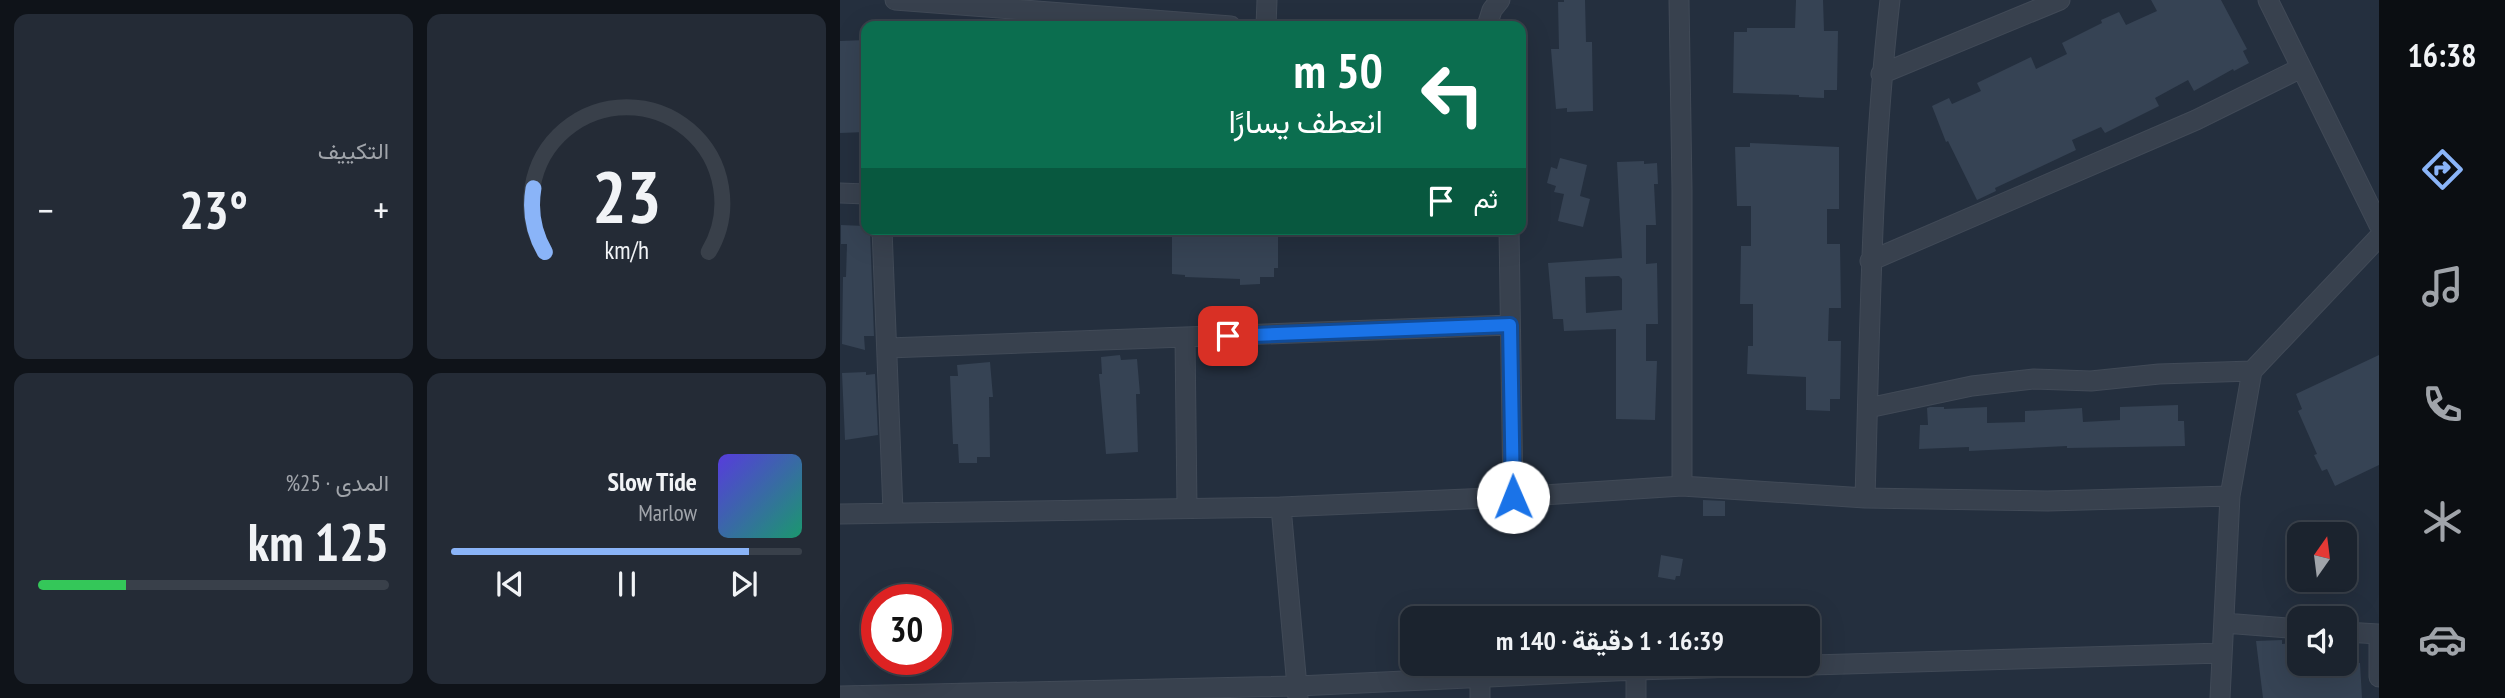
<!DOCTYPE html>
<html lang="ar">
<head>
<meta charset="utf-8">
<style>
	:root { --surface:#1b232e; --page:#242b36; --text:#f1f3f6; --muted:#a0a4aa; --line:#39404a; --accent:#8ab4f8 }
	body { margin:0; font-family:"PT Sans Narrow",Vazirmatn,sans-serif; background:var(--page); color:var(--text); direction:rtl; height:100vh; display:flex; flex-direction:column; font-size:26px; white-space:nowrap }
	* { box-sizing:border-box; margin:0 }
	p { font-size:23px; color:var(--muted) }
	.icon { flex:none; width:38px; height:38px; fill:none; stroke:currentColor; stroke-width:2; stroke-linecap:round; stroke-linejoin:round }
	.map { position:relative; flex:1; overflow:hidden; direction:ltr }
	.panel { display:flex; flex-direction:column; gap:14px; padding:14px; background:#0f1319; width:840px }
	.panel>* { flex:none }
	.hud { position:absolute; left:21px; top:21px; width:665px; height:214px; border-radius:14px; box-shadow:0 7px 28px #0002,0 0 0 2px var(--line); direction:rtl; background:#0b6e4f; color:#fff; overflow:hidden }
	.needle { width:46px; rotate:14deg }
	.tools { position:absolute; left:1447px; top:522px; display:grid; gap:14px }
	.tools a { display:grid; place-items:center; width:70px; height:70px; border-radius:14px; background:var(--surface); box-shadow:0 7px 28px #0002,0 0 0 2px var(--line); font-size:35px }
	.speed { position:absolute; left:21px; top:584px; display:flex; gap:14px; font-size:35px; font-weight:700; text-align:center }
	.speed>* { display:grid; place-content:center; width:91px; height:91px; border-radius:50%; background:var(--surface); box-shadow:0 7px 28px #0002,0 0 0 2px var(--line); line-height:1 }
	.speed .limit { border:10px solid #d22; background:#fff; color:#111 }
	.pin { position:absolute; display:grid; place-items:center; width:60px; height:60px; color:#fff; margin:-30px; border-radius:14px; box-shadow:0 4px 10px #0006 }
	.me { position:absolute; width:77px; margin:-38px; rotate:359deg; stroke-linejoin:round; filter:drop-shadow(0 0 5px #0008) }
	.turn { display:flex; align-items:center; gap:24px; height:147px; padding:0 28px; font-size:32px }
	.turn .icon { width:91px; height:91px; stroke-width:2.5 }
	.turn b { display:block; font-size:49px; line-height:60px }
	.then { display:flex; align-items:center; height:66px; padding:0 28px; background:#0003; gap:14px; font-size:26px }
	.big { font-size:52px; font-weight:800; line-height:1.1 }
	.panel .widget { flex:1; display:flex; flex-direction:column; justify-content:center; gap:10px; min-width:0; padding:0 24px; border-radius:14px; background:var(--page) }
	.panel .dial { align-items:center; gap:0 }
	.dial svg { height:182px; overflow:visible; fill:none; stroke:var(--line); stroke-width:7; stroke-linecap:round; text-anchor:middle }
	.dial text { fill:var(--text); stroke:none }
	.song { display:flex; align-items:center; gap:21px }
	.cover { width:84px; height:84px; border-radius:10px; background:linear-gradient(135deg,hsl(250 70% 55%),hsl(160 70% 35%)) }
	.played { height:7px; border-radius:4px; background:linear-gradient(90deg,var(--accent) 85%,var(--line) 85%) }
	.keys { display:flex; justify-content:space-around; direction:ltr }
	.heat { display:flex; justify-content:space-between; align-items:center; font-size:38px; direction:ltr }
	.charge { height:10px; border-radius:5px; background:linear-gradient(90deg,#34c759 25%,var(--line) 0) }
	.panel .tiles { flex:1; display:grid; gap:14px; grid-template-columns:repeat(2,1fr) }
	.trip { position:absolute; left:560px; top:606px; width:420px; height:70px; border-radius:14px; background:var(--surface); box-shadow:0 7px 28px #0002,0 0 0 2px var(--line); font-weight:800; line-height:70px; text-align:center; direction:rtl }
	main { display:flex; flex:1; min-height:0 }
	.dock { display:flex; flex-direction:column; width:126px; justify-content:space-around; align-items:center; background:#0b0e12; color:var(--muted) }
	.dock .icon { width:49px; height:49px }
	.dock .current { color:var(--accent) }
	.dock b { font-size:32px; color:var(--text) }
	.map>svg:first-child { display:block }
	.building { fill:#364354; fill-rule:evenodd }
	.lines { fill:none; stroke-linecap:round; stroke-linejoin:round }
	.minor-casing { stroke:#414a57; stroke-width:21 }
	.minor { stroke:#38414e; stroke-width:19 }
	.route-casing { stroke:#114b97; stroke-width:18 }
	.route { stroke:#1a73e8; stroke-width:12 }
</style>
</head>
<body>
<main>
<nav class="dock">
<b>16:38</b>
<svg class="icon current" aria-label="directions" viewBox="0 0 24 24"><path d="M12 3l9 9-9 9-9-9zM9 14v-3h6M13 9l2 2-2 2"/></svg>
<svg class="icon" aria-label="music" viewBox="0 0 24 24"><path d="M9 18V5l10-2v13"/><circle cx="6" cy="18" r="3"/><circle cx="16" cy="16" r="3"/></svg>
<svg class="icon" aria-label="phone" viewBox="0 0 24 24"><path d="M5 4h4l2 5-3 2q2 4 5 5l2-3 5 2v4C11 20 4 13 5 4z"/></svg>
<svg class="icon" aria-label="climate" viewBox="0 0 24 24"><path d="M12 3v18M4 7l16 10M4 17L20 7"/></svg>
<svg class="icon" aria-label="car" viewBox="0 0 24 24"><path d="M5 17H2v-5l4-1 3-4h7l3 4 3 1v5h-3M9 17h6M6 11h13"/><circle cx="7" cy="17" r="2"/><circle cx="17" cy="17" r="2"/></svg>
</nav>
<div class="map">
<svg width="1539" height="698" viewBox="0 0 1539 698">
	<rect width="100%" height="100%" fill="#242f3e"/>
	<path class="building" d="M 724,0 L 745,0 L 746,42 L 752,42 L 753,111 L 727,112 L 727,108 L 716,109 L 711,49 L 719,49 L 718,2 L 724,2 Z
		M 956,0 L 983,0 L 984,31 L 998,31 L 997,90 L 984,90 L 984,98 L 959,97 L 959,95 L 893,93 L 894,32 L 907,32 L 907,28 L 955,28 Z
		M 1311,0 L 1381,0 L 1407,49 L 1403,51 L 1409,63 L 1394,71 L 1393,69 L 1354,91 L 1348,80 L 1315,98 L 1319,106 L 1265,133 L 1261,127 L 1232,140 L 1236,150 L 1155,188 L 1156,191 L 1137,200 L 1108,141 L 1106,142 L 1092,106 L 1109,98 L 1112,104 L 1141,91 L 1137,83 L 1191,57 L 1196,69 L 1227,54 L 1222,43 L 1262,23 L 1261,20 L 1279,12 L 1286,25 L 1317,11 Z
		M 26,40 L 26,132 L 0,133 L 0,41 Z
		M 910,143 L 999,147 L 999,209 L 987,209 L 987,244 L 1000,244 L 1001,308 L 989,308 L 988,341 L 1001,341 L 1000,399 L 990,399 L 990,411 L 966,410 L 966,377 L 907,374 L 908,346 L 913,346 L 913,304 L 900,304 L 901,246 L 911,246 L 911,206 L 897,206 L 895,147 L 910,147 Z
		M 720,158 L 747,165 L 740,196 L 750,199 L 743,227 L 718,221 L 724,194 L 714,192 L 716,186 L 707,183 L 711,167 L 717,169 Z
		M 804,161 L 804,164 L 817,163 L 818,184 L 814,184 L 816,225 L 806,225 L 806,264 L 817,263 L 818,324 L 806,324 L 806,361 L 817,361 L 815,420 L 776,419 L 776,329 L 724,331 L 723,319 L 713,319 L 708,263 L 782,258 L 777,162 ZM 779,276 L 782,279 L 782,310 L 746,313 L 745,277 Z
		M 1,225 L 25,226 L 25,230 L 30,230 L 34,336 L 24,336 L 25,350 L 2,344 L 3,277 L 6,277 L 7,244 L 1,244 Z
		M 332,229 L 438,229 L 438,268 L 434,268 L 434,277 L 420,277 L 420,284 L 400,285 L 400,279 L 345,277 L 345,275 L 332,274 Z
		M 280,355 L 281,360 L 297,359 L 300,394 L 296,394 L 298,452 L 266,454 L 259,374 L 262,374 L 261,357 Z
		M 1539,355 L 1539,465 L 1495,486 L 1487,469 L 1482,471 L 1474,455 L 1477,454 L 1458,411 L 1462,409 L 1456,394 Z
		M 150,362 L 153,397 L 149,397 L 150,457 L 137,457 L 137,463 L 119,463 L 118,444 L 113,444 L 110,376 L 118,376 L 117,365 Z
		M 26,372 L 26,375 L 35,374 L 38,435 L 5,440 L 2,373 Z
		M 1338,405 L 1338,421 L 1344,421 L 1345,446 L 1227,448 L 1227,446 L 1129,451 L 1129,447 L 1079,449 L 1080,425 L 1088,425 L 1087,408 L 1090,407 L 1104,407 L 1104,409 L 1147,407 L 1147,423 L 1185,422 L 1185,411 L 1242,408 L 1243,422 L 1280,420 L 1280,407 Z
		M 863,500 L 885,501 L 885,516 L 863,516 Z
		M 821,555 L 843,559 L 840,576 L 836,576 L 835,580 L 818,577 Z
		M 1442,640 L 1442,644 L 1453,643 L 1455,663 L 1520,663 L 1522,698 L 1423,698 L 1416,641 Z"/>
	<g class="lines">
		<g class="minor-casing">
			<path id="minor" d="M 55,0 L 391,26
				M 839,0 L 842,189 L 842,486
				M 1428,0 L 1539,225
				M 426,26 L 427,0
				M 647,26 L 652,10 L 660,0
				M 1041,74 L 1220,0
				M 0,193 L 26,194
				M 42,229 L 53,512
				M 669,229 L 673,497
				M 1030,261 L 1356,120 L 1461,68
				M 345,338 L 347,508
				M 48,348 L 670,325
				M 1028,408 L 1132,386 L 1194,379 L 1251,381 L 1319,374 L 1412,371
				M 1025,498 C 1030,331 1031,165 1050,0
				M 441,507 L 458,698
				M 0,514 L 441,507 L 673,497 L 842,486 L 1025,498 L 1208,501 L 1390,496
				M 1384,623 L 1460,629
				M 1505,632 L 1539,634
				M 1539,635 L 1539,677
				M 640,677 L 640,698
				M 0,696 L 458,686 L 796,670 L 1382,653
				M 796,698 L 796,670
				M 1380,698 L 1390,496 L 1412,371 L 1539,237"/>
		</g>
		<use href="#minor" class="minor"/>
	</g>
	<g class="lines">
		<g class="route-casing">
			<path id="route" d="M 388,336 L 670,325 L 673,497"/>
		</g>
		<use href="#route" class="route"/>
	</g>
</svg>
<div class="tools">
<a><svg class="needle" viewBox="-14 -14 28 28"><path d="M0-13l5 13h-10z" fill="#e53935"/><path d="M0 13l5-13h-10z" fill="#a0a4aa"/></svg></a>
<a><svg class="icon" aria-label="sound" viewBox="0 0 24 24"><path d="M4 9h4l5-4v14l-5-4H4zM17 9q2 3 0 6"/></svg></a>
</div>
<div class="speed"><div class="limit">30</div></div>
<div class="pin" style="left:388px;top:336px;background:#d93025"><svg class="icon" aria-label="arrive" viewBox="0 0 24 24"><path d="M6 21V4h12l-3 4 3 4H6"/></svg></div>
<svg class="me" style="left:673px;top:497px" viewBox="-20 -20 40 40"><circle r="19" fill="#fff"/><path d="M0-13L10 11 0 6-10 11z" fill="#1a73e8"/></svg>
<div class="trip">16:39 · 1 دقيقة · 140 m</div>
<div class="hud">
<div class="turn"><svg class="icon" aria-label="left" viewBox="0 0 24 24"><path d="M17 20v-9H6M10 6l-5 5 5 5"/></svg><div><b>50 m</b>انعطف يسارًا</div></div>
<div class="then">ثم<svg class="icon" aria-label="arrive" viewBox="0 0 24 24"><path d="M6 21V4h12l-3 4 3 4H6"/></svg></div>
</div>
</div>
<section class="panel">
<div class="tiles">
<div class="widget dial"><svg viewBox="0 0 100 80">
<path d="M14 69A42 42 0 1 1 86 69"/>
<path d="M14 69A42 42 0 0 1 9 41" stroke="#8ab4f8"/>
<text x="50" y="56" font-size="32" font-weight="700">23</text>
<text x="50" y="72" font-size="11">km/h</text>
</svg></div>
<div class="widget"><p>التكييف</p>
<div class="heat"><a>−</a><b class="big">23°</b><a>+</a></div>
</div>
<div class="widget">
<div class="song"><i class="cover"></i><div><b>Slow Tide</b><p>Marlow</p></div></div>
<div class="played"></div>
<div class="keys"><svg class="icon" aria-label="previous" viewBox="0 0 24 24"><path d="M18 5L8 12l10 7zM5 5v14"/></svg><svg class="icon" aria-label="pause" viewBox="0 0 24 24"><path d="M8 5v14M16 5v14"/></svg><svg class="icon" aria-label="next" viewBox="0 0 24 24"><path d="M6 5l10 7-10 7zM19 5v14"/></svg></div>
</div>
<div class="widget"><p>المدى · 25%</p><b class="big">125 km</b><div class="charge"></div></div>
</div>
</section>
</main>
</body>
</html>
